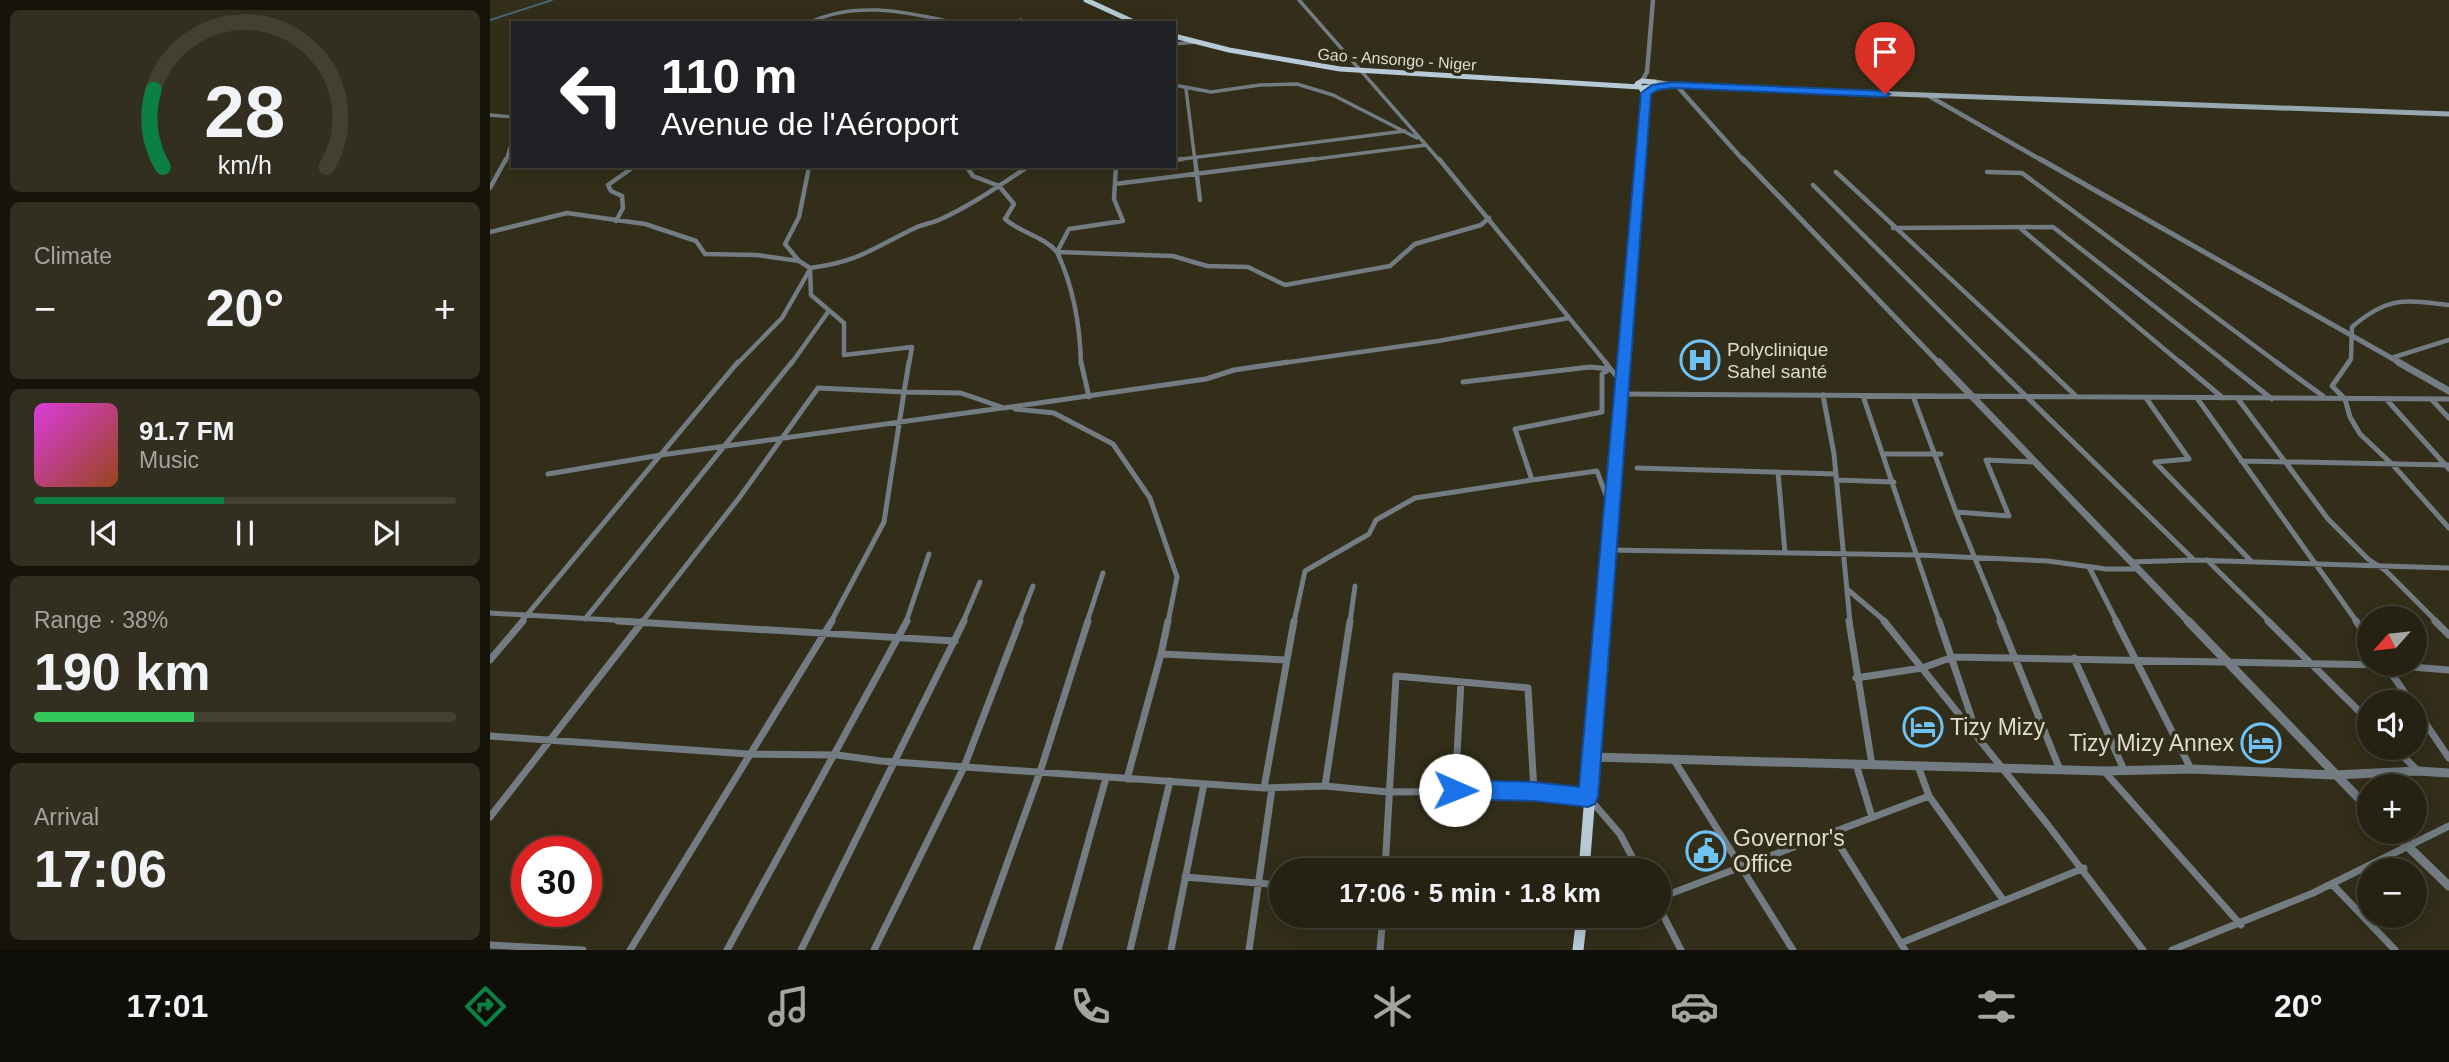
<!DOCTYPE html>
<html lang="en">
<head>
<meta charset="utf-8">
<style>
	:root { --surface:#262213; --page:#322f21; --text:#f1f3f6; --muted:#a4a4a0; --line:#423f33; --accent:#0b8043 }
	body { margin:0; font-family:Helvetica,sans-serif; background:var(--page); color:var(--text); height:100vh; display:flex; flex-direction:column; font-size:26px; white-space:nowrap }
	* { box-sizing:border-box; margin:0 }
	p { font-size:23px; color:var(--muted) }
	.icon { flex:none; width:38px; height:38px; fill:none; stroke:currentColor; stroke-width:2; stroke-linecap:round; stroke-linejoin:round }
	.map { position:relative; flex:1; overflow:hidden }
	.panel { display:flex; flex-direction:column; gap:10px; padding:10px; background:#15130a; width:490px }
	.panel>* { flex:none }
	.top-card { position:absolute; left:21px; top:21px; width:665px; height:147px; border-radius:0px; box-shadow:0 4px 18px #0003,0 0 0 2px var(--line); background:#202124; color:#fff; overflow:hidden }
	.needle { width:46px; rotate:243deg }
	.buttons { position:absolute; left:1867px; top:606px; display:grid; gap:14px }
	.buttons a { display:grid; place-items:center; width:70px; height:70px; border-radius:50%; background:var(--surface); box-shadow:0 4px 18px #0003,0 0 0 2px var(--line); font-size:35px }
	.speed { position:absolute; left:21px; top:836px; display:flex; gap:14px; font-size:35px; font-weight:700; text-align:center }
	.speed>* { display:grid; place-content:center; width:91px; height:91px; border-radius:50%; background:var(--surface); box-shadow:0 4px 18px #0003,0 0 0 2px var(--line); line-height:1 }
	.speed .limit { border:10px solid #d22; background:#fff; color:#111 }
	.pin { position:absolute; display:grid; place-items:center; width:60px; height:60px; color:#fff; margin:-72px -30px; border-radius:50% 50% 50% 0; rotate:-45deg; box-shadow:0 0 7px #0007 }
	.pin .icon { rotate:45deg }
	.me { position:absolute; width:77px; margin:-38px; rotate:91deg; stroke-linejoin:round; filter:drop-shadow(0 0 5px #0008) }
	.turn { display:flex; align-items:center; gap:24px; height:147px; padding:0 35px; font-size:32px }
	.turn .icon { width:91px; height:91px; stroke-width:2.5 }
	.turn b { display:block; font-size:49px; line-height:60px }
	.big { font-size:52px; font-weight:800; line-height:1.1 }
	.panel .widget { flex:1; display:flex; flex-direction:column; justify-content:center; gap:10px; min-width:0; padding:0 24px; border-radius:10px; background:var(--page) }
	.panel .dial { align-items:center; gap:0 }
	.dial svg { height:182px; overflow:visible; fill:none; stroke:var(--line); stroke-width:7; stroke-linecap:round; text-anchor:middle }
	.dial text { fill:var(--text); stroke:none }
	.song { display:flex; align-items:center; gap:21px }
	.cover { width:84px; height:84px; border-radius:10px; background:linear-gradient(135deg,hsl(300 70% 55%),hsl(20 70% 35%)) }
	.played { height:7px; border-radius:4px; background:linear-gradient(90deg,var(--accent) 45%,var(--line) 45%) }
	.keys { display:flex; justify-content:space-around; direction:ltr }
	.heat { display:flex; justify-content:space-between; align-items:center; font-size:38px; direction:ltr }
	.charge { height:10px; border-radius:5px; background:linear-gradient(90deg,#34c759 38%,var(--line) 0) }
	.trip { position:absolute; left:779px; top:858px; width:402px; height:70px; border-radius:35px; background:var(--surface); box-shadow:0 4px 18px #0003,0 0 0 2px var(--line); font-weight:800; line-height:70px; text-align:center }
	.tabs { display:flex; height:112px; justify-content:space-around; align-items:center; background:#0f0e08; color:var(--muted) }
	.tabs .icon { width:49px; height:49px }
	.tabs .on { color:var(--accent) }
	.tabs b { font-size:32px; color:var(--text) }
	main { display:flex; flex:1; min-height:0 }
	.map>svg:first-child { display:block }
	.lines { fill:none; stroke-linecap:round; stroke-linejoin:round }
	.stream { stroke:#45657a; stroke-width:2 }
	.minor-far3 { stroke:#727c82; stroke-width:3.5 }
	.minor-far2 { stroke:#727c82; stroke-width:4.5 }
	.minor-far1 { stroke:#727c82; stroke-width:5 }
	.minor { stroke:#727c82; stroke-width:7 }
	.tertiary-far3 { stroke:#727c82; stroke-width:4.5 }
	.tertiary-far2 { stroke:#727c82; stroke-width:5 }
	.tertiary-far1 { stroke:#727c82; stroke-width:7 }
	.tertiary { stroke:#727c82; stroke-width:9 }
	.secondary { stroke:#98a8b2; stroke-width:5 }
	.primary-far3 { stroke:#b6cad7; stroke-width:5 }
	.primary-far2 { stroke:#b6cad7; stroke-width:7 }
	.primary-far1 { stroke:#b6cad7; stroke-width:9 }
	.primary { stroke:#b6cad7; stroke-width:11 }
	.route { fill:#1a73e8; stroke:#114b97; stroke-width:2 }
	.labels { text-anchor:middle; stroke-width:7; stroke-linejoin:round; paint-order:stroke }
	.far-street-label { font-size:16px; fill:#dfddd0; stroke:#322e19 }
	.poi-label { font-size:19px; fill:#dfddd0; stroke:#322e19; text-anchor:start }
	.near-poi-label { font-size:23px; fill:#dfddd0; stroke:#322e19; text-anchor:start }
</style>
</head>
<body>
<main>
<section class="panel">
<div class="widget dial"><svg viewBox="0 0 100 80">
<path d="M14 69A42 42 0 1 1 86 69"/>
<path d="M14 69A42 42 0 0 1 10 35" stroke="#0b8043"/>
<text x="50" y="56" font-size="32" font-weight="700">28</text>
<text x="50" y="72" font-size="11">km/h</text>
</svg></div>
<div class="widget"><p>Climate</p>
<div class="heat"><a>−</a><b class="big">20°</b><a>+</a></div>
</div>
<div class="widget">
<div class="song"><i class="cover"></i><div><b>91.7 FM</b><p>Music</p></div></div>
<div class="played"></div>
<div class="keys"><svg class="icon" aria-label="previous" viewBox="0 0 24 24"><path d="M18 5L8 12l10 7zM5 5v14"/></svg><svg class="icon" aria-label="pause" viewBox="0 0 24 24"><path d="M8 5v14M16 5v14"/></svg><svg class="icon" aria-label="next" viewBox="0 0 24 24"><path d="M6 5l10 7-10 7zM19 5v14"/></svg></div>
</div>
<div class="widget"><p>Range · 38%</p><b class="big">190 km</b><div class="charge"></div></div>
<div class="widget"><p>Arrival</p><b class="big">17:06</b></div>
</section>
<div class="map">
<svg width="1959" height="950" viewBox="0 0 1959 950">
	<rect width="100%" height="100%" fill="#322e19"/>
	<g class="lines">
		<path class="stream" d="M 0,20 L 62,0"/>
		<path class="minor-far3" d="M 809,0 L 950,161
			M 318,23 C 367,0 415,12 467,23
			M 526,23 L 531,20
			M 684,44 L 706,42
			M 684,85 L 721,92 L 770,85 L 807,84 L 843,95 L 927,138
			M 696,89 L 705,161
			M 0,115 L 23,117
			M 684,160 L 915,131
			M 16,161 L 23,138
			M 810,161 L 936,145"/>
		<path class="minor-far2" d="M 705,159 L 710,200
			M 949,159 L 1117,364
			M 684,160 L 692,159
			M 476,166 L 483,176 L 509,186 L 524,204 L 515,219 C 531,233 553,236 567,252 L 683,256 L 717,266 L 758,267 L 795,285 L 900,266 L 925,244 L 991,225 L 999,218
			M 319,167 L 309,217 L 295,244 L 309,261 L 320,268 L 321,295 L 354,323 L 354,355 L 422,347 L 419,364
			M 1346,172 L 1552,364
			M 1497,172 L 1532,173 L 1789,364
			M 625,184 L 824,159
			M 1323,185 L 1503,364
			M 0,188 L 16,159
			M 126,221 L 133,208 L 132,196 L 121,191 L 118,185 L 145,166
			M 1403,228 L 1563,227 L 1738,364
			M 1530,228 L 1692,364
			M 0,232 L 77,213 L 155,224 L 206,241 L 215,254 L 267,255 L 309,261
			M 320,268 C 369,262 383,248 425,228 C 433,224 443,223 451,219 C 482,205 510,185 539,166
			M 1901,358 L 1959,340
			M 247,364 L 292,318 L 319,271
			M 301,364 L 338,312
			M 591,364 C 590,324 584,288 567,252 L 579,229 L 633,221 L 624,199 L 626,166
			M 786,364 L 948,341 L 1079,318
			M 1857,364 L 1861,359 L 1862,327 C 1898,296 1915,300 1959,305"/>
		<path class="minor-far1" d="M 419,362 L 414,392 L 471,393 L 514,408 L 716,379 L 744,370 L 798,362
			M 591,362 L 599,397
			M 1115,362 L 1132,383
			M 1501,362 L 1704,560
			M 1550,362 L 1587,397
			M 1690,362 L 1733,398
			M 1735,362 L 1782,399
			M 1786,362 L 1833,396
			M 1859,362 L 1842,386 L 1855,399 L 1860,417 L 1870,434 L 1902,464 L 1959,528
			M 973,382 L 1100,367 L 1120,369
			M 1131,394 L 1959,399
			M 1333,395 L 1344,454 L 1360,622
			M 1373,396 L 1449,622
			M 1423,396 L 1466,512
			M 1656,398 L 1699,459 L 1665,462 L 1761,561
			M 1707,398 L 1867,622
			M 1748,399 L 1838,519 L 1878,559 L 1896,571 L 1947,622
			M 1897,400 L 1959,469
			M 1942,400 L 1959,418
			M 525,409 L 564,413 L 623,444 L 660,498 L 687,577 L 678,622
			M 1394,454 L 1451,454
			M 1751,461 L 1959,465
			M 1147,468 L 1346,474
			M 1288,472 L 1295,553
			M 58,474 L 171,455 L 512,408
			M 1042,480 L 1107,471 L 1121,509
			M 1347,480 L 1404,482
			M 1118,550 L 1428,555 L 1558,561 L 1616,569 L 1647,569
			M 1717,560 L 1780,622
			M 1641,562 L 1704,560 L 1959,568
			M 1599,567 L 1627,622
			M 1357,589 L 1396,622
			M 0,613 L 157,622
			M 95,619 L 302,362
			M 31,622 L 248,362
			M 152,622 L 249,498 L 328,388 L 414,392 L 394,522 L 341,622
			M 416,622 L 439,554
			M 473,622 L 490,582
			M 529,622 L 543,586
			M 597,622 L 613,573
			M 804,622 L 815,571 L 879,534 L 886,520 L 925,498 L 1042,480 L 1025,429 L 1112,412 L 1112,374 L 1120,369
			M 860,622 L 865,586
			M 1511,622 L 1466,512 L 1519,516 L 1496,460 L 1545,462"/>
		<path class="minor" d="M 128,621 L 465,641
			M 678,621 L 671,654 L 796,660
			M 1359,621 L 1382,765
			M 1394,621 L 1558,825 L 1653,950
			M 1449,621 L 1487,734
			M 1510,621 L 1570,770
			M 1626,621 L 1701,769
			M 1778,621 L 1880,722
			M 1866,621 L 1880,641
			M 1945,621 L 1959,635
			M 1584,658 L 1634,770
			M 0,660 L 33,621
			M 1895,664 L 1921,702
			M 1366,678 L 1432,668 L 1463,657 L 1896,665 L 1959,670
			M 1925,708 L 1959,758
			M 0,736 L 258,754 L 347,755 L 391,761 L 774,788 L 835,786 L 898,792 L 1044,791 L 1098,797 L 1130,834 L 1149,870
			M 1904,747 L 1927,770
			M 1184,760 L 1303,950
			M 1366,764 L 1382,817
			M 1428,766 L 1439,796 L 1514,901
			M 1614,771 L 1751,925
			M 637,779 L 671,654
			M 835,786 L 860,621
			M 774,788 L 804,621
			M 965,790 L 971,682
			M 0,817 L 153,621
			M 1341,832 L 1415,950
			M 895,870 L 906,676 L 1038,688 L 1044,791
			M 695,877 L 791,885
			M 1842,884 L 1905,950
			M 1169,898 L 1439,796
			M 1169,907 L 1191,950
			M 1411,943 L 1594,868
			M 0,945 L 93,950
			M 140,950 L 342,621
			M 237,950 L 417,621
			M 311,950 L 474,621
			M 384,950 L 474,767 L 530,621
			M 486,950 L 550,772 L 598,621
			M 568,950 L 616,778
			M 640,950 L 680,781
			M 681,950 L 714,784
			M 759,950 L 782,788
			M 890,950 L 893,915
			M 1682,950 L 1823,893 L 1959,826"/>
		<path class="tertiary-far3" d="M 1152,81 L 1157,72 L 1163,0
			M 1187,86 L 1254,161
			M 1439,96 L 1553,161"/>
		<path class="tertiary-far2" d="M 1253,159 L 1450,364
			M 1550,159 L 1912,364"/>
		<path class="tertiary-far1" d="M 1449,362 L 1699,622
			M 1908,362 L 1959,391"/>
		<path class="tertiary" d="M 1698,621 L 1880,810
			M 1102,757 L 1614,771 L 1701,769 L 1844,775 L 1928,771 L 1959,773
			M 1902,831 L 1959,886"/>
		<path class="secondary" d="M 1165,82 L 1187,86 L 1959,114"/>
		<path class="primary-far3" d="M 596,0 L 646,23
			M 684,36 L 739,50 L 850,69 L 1150,87
			M 1152,81 L 1164,82 L 1167,86 L 1151,88 L 1147,84 Z
			M 1150,161 L 1155,96 L 1151,88"/>
		<path class="primary-far2" d="M 1134,364 L 1150,159"/>
		<path class="primary-far1" d="M 1114,622 L 1134,362"/>
		<path class="primary" d="M 1094,870 L 1114,621
			M 1088,950 L 1092,915"/>
	</g>
	<path class="route" d="M 1182,82 L 1395,91 L 1400,94 L 1395,97 L 1182,88 L 1168,90 L 1161,94 L 1108,797 L 1105,804 L 1098,807 L 1044,801 L 965,799 L 957,796 L 954,790 L 957,783 L 965,780 L 1044,782 L 1089,787 L 1151,93 L 1162,85 Z"/>
	<defs>
		<g id="hospital-ring" transform="scale(2.0125)"><circle r="9.5" fill="#322e19" stroke="#70c2f4" stroke-width="1.5"/><path d="M-5-5h3v3.5h4V-5h3V5h-3V1.5h-4V5h-3Z" fill="#70c2f4"/></g>
		<g id="hotel-ring" transform="scale(2.0125)"><circle r="9.5" fill="#322e19" stroke="#70c2f4" stroke-width="1.5"/><path d="M-6-4.5h1.5V1H6V5H4.5V3h-9V5H-6ZM-4 0a1.8 1.8 0 1 1 3.6 0ZM.5 0V-2.5h3Q6-2.5 6 0Z" fill="#70c2f4"/></g>
		<g id="civic-ring" transform="scale(2.0125)"><circle r="9.5" fill="#322e19" stroke="#70c2f4" stroke-width="1.5"/><path d="M-.6-6.5H3V-4.5H.6V-3L4-1V1h2V6H-6V1h2V-1L-.6-3ZM-1.2 2.5V6h2.4V2.5Z" fill="#70c2f4"/></g>
	</defs>
	<g fill-rule="evenodd">
		<use href="#hospital-ring" x="1210" y="360"/>
		<use href="#hotel-ring" x="1433" y="727"/>
		<use href="#hotel-ring" x="1771" y="743"/>
		<use href="#civic-ring" x="1216" y="851"/>
	</g>
	<g class="labels">
		<g class="far-street-label">
			<text transform="translate(907 59) rotate(4)" y="6">Gao - Ansongo - Niger</text>
		</g>
		<g class="poi-label">
			<text x="1237" y="356">Polyclinique<tspan x="1237" dy="22">Sahel santé</tspan></text>
		</g>
		<g class="near-poi-label">
			<text x="1460" y="735">Tizy Mizy</text>
			<text x="1744" y="751" text-anchor="end">Tizy Mizy Annex</text>
			<text x="1243" y="846">Governor's<tspan x="1243" dy="26">Office</tspan></text>
		</g>
	</g>
</svg>
<div class="buttons">
<a><svg class="needle" viewBox="-14 -14 28 28"><path d="M0-13l5 13h-10z" fill="#e53935"/><path d="M0 13l5-13h-10z" fill="#a4a4a0"/></svg></a>
<a><svg class="icon" aria-label="sound" viewBox="0 0 24 24"><path d="M4 9h4l5-4v14l-5-4H4zM17 9q2 3 0 6"/></svg></a>
<a>+</a>
<a>−</a>
</div>
<div class="speed"><div class="limit">30</div></div>
<div class="pin" style="left:1395px;top:94px;background:#d93025"><svg class="icon" aria-label="arrive" viewBox="0 0 24 24"><path d="M6 21V4h12l-3 4 3 4H6"/></svg></div>
<svg class="me" style="left:965px;top:790px" viewBox="-20 -20 40 40"><circle r="19" fill="#fff"/><path d="M0-13L10 11 0 6-10 11z" fill="#1a73e8"/></svg>
<div class="trip">17:06 · 5 min · 1.8 km</div>
<div class="top-card">
<div class="turn"><svg class="icon" aria-label="left" viewBox="0 0 24 24"><path d="M17 20v-9H6M10 6l-5 5 5 5"/></svg><div><b>110 m</b>Avenue de l'Aéroport</div></div>
</div>
</div>
</main>
<nav class="tabs">
<b>17:01</b>
<svg class="icon on" aria-label="directions" viewBox="0 0 24 24"><path d="M12 3l9 9-9 9-9-9zM9 14v-3h6M13 9l2 2-2 2"/></svg>
<svg class="icon" aria-label="music" viewBox="0 0 24 24"><path d="M9 18V5l10-2v13"/><circle cx="6" cy="18" r="3"/><circle cx="16" cy="16" r="3"/></svg>
<svg class="icon" aria-label="phone" viewBox="0 0 24 24"><path d="M5 4h4l2 5-3 2q2 4 5 5l2-3 5 2v4C11 20 4 13 5 4z"/></svg>
<svg class="icon" aria-label="climate" viewBox="0 0 24 24"><path d="M12 3v18M4 7l16 10M4 17L20 7"/></svg>
<svg class="icon" aria-label="car" viewBox="0 0 24 24"><path d="M5 17H2v-5l4-1 3-4h7l3 4 3 1v5h-3M9 17h6M6 11h13"/><circle cx="7" cy="17" r="2"/><circle cx="17" cy="17" r="2"/></svg>
<svg class="icon" aria-label="filters" viewBox="0 0 24 24"><path d="M4 7h16M4 17h16"/><circle cx="9" cy="7" r="2"/><circle cx="15" cy="17" r="2"/></svg>
<b>20°</b>
</nav>
</body>
</html>
